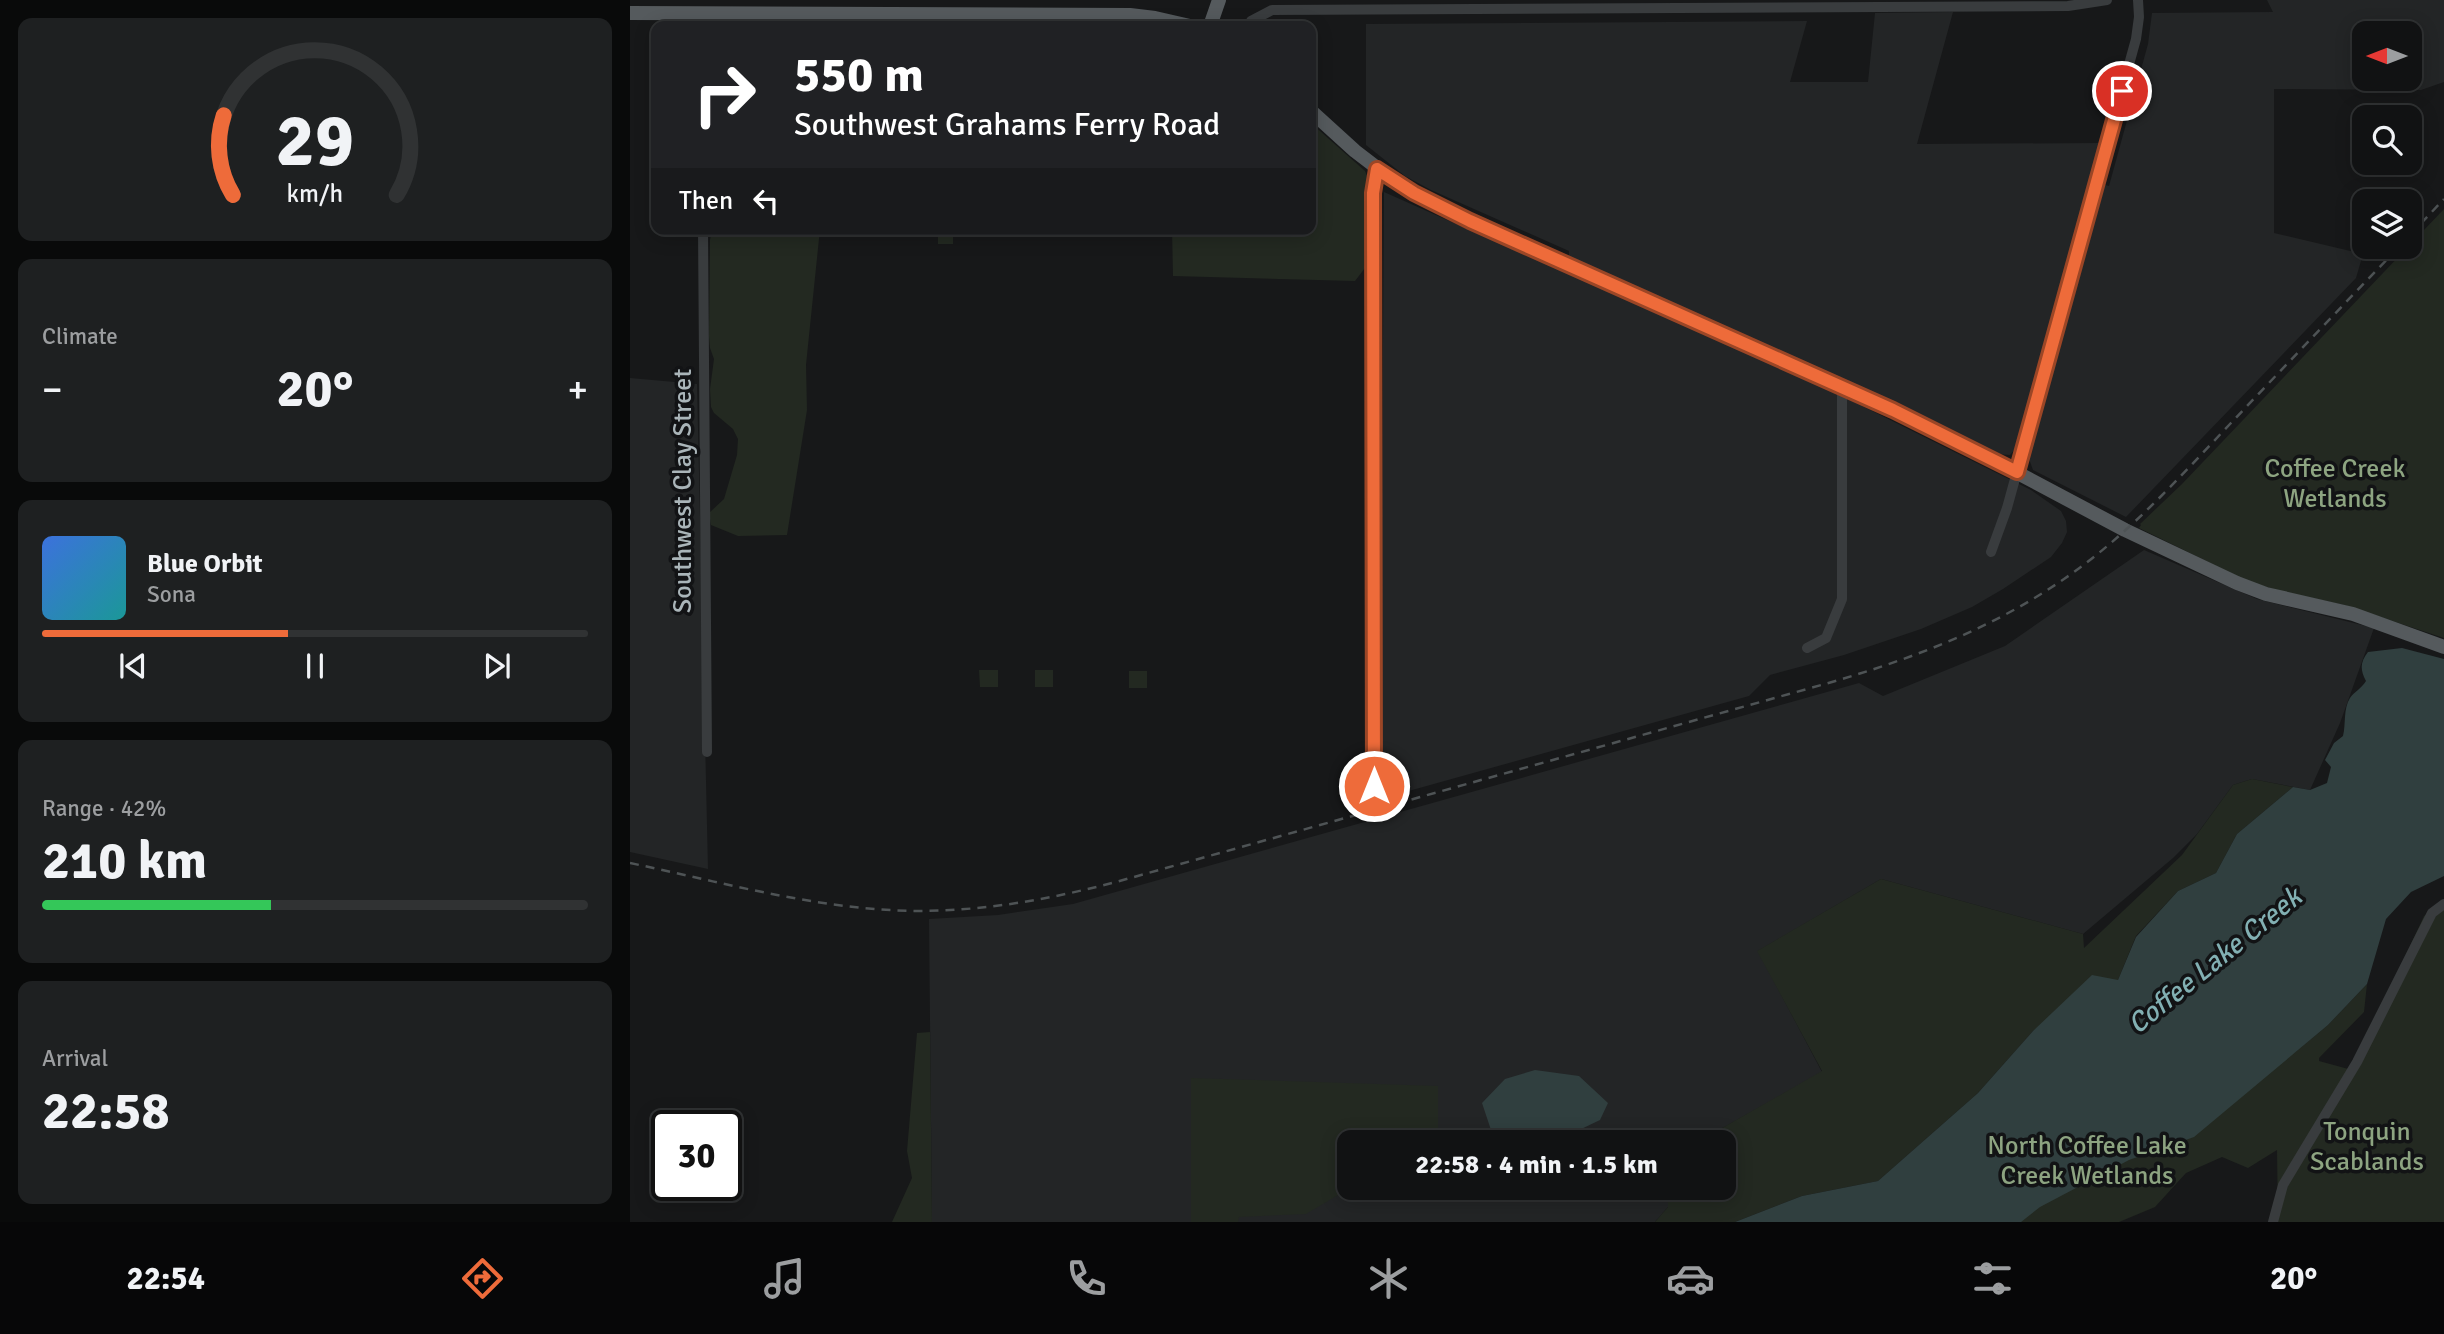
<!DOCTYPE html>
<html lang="en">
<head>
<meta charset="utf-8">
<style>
	:root { --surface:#111213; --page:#1e2021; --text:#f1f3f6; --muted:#9c9ea0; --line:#303233; --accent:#ee6b3a }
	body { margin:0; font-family:Signika,sans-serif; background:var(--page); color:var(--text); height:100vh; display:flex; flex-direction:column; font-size:26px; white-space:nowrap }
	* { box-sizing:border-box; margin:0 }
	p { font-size:23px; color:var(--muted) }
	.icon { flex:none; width:38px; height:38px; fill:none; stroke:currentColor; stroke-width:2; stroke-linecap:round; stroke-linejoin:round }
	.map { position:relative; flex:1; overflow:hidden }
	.details { display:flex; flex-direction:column; gap:18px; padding:18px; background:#090a0a; width:630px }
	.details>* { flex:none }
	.hud { position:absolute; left:21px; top:21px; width:665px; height:214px; border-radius:14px; box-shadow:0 4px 18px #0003,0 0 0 2px var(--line); background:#202124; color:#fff; overflow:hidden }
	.needle { width:46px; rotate:270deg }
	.controls { position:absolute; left:1722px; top:21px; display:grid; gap:14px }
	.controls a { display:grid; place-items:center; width:70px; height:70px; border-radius:14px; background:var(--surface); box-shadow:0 4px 18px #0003,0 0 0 2px var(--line); font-size:35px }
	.speed { position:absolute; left:21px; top:1110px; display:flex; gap:14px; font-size:35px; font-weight:700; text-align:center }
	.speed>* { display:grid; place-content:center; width:91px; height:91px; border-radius:50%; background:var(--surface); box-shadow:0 4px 18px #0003,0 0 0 2px var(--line); line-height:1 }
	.speed .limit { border:4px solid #111; border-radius:10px; background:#fff; color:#111 }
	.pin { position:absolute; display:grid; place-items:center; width:60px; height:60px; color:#fff; margin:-30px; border:4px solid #fff; border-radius:50%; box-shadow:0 2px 7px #0007 }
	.me { position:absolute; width:77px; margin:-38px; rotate:0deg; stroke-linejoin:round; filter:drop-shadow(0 0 5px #0008) }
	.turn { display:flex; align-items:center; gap:24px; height:147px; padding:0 28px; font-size:32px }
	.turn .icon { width:91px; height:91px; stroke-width:2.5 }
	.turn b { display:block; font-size:49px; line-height:60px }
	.then { display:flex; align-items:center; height:66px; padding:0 28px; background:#0003; gap:14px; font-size:26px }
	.big { font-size:52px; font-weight:700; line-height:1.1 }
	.details .card { flex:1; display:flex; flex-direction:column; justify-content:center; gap:10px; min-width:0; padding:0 24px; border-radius:14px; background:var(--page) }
	.details .dial { align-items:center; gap:0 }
	.dial svg { height:182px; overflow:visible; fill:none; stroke:var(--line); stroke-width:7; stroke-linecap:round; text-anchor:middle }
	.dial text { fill:var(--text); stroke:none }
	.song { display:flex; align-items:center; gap:21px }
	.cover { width:84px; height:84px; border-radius:10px; background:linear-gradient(135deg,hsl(220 70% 55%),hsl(180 70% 35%)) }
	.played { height:7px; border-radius:4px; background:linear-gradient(90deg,var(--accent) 45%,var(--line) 45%) }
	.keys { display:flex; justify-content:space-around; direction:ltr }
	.heat { display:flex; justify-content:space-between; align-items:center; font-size:38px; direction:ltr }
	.charge { height:10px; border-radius:5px; background:linear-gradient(90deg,#34c759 42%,var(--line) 0) }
	.trip { position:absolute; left:707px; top:1130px; width:399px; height:70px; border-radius:14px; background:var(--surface); box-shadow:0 4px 18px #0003,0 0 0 2px var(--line); font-weight:700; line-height:70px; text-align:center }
	.dock { display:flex; height:112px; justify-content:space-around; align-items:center; background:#070708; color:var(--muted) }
	.dock .icon { width:49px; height:49px }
	.dock .current { color:var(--accent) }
	.dock b { font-size:32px; color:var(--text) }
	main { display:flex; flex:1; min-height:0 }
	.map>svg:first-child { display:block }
	.built { fill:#232526; fill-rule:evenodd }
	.green { fill:#232921 }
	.water { fill:#303f3f }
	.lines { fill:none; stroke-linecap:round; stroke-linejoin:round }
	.minor { stroke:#393c3e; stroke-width:10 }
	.major { stroke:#555a5d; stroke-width:14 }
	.rail { stroke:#4e5355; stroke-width:2.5; stroke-dasharray:9 7; stroke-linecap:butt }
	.route-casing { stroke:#9b4626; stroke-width:18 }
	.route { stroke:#ee6b3a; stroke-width:12 }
	.labels { text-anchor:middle; stroke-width:7; stroke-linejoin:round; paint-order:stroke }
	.park-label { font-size:26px; fill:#8da481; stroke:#121315 }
	.street-label { font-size:26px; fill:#aab5b9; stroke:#121315 }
	.water-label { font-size:28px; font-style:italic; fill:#82b0b3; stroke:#121315 }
</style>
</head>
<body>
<main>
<section class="details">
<div class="card dial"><svg viewBox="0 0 100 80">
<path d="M14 69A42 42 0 1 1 86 69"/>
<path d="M14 69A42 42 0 0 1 10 34" stroke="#ee6b3a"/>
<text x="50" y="56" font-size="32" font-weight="700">29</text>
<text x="50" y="72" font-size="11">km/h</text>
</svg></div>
<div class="card"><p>Climate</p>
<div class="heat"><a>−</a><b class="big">20°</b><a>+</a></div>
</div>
<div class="card">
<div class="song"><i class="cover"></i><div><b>Blue Orbit</b><p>Sona</p></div></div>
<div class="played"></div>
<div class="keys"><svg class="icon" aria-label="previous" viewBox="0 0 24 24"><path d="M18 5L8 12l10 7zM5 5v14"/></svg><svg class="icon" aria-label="pause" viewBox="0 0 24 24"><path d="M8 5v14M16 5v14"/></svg><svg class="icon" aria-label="next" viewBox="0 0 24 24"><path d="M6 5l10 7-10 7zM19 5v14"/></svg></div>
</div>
<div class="card"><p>Range · 42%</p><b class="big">210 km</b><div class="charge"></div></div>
<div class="card"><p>Arrival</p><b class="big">22:58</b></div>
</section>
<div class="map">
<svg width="1814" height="1222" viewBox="0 0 1814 1222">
	<rect width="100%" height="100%" fill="#171819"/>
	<path class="built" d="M 1637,0 L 1814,0 L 1814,82 L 1791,90 L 1644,89 L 1644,233 L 1733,254 L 1726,278 L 1496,517 L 1403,470 L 1399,459 L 1475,185 L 1479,186 L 1518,44 L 1522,13 L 1643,12 ZM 1780,33 L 1780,79 L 1734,79 L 1734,33 Z
		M 1323,12 L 1287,144 L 1471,143 L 1385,449 L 1380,455 L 1365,454 L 1216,381 L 939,256 L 939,251 L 801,190 L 775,176 L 736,145 L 736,24 L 1177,21 L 1160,82 L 1238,82 L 1245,13 Z
		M 754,192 L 1194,387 L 1401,490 L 1431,511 L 1436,521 L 1437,532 L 1432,543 L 1421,557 L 1373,589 L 1342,607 L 1291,629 L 1214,655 L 1140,675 L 1119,696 L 750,799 Z
		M 0,378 L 67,384 L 78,869 L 0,852 Z
		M 1514,550 L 1627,599 L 1744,628 L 1710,723 L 1680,790 L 1622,779 L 1603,785 L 1567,834 L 1543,858 L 1453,934 L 1251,879 L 1128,951 L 1192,1072 L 1066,1143 L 719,1143 L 719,1188 L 1038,1188 L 1038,1207 L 1025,1222 L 302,1222 L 299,919 L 368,915 L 443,904 L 1229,683 L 1253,696 L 1375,646 Z"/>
	<path class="green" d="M 179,23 L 288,23 L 288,26 L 125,26 Z
		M 681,123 L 735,171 L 739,180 L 738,264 L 725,281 L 543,276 L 542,229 L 681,229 Z
		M 1814,209 L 1814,638 L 1714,605 L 1646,590 L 1617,581 L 1509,528 L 1511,525 L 1510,524 L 1552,484 Z
		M 82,229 L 190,229 L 176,365 L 177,410 L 157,535 L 108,536 L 81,525 L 79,513 L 94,499 L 107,455 L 108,439 L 103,429 L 84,413 L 81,407 L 80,389 L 84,359 L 80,348 L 79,336 L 80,240 Z
		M 308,229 L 323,229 L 323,244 L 308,244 Z
		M 349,670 L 368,670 L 368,687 L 350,687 Z
		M 405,670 L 423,670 L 423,687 L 405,687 Z
		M 499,671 L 517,671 L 517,688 L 499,688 Z
		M 1622,779 L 1663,787 L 1607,834 L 1586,873 L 1548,891 L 1506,936 L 1488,980 L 1403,1031 L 1348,1093 L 1248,1181 L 1172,1196 L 1105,1222 L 1025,1222 L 1038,1207 L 1038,1188 L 1094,1188 L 1094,1143 L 1066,1143 L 1192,1071 L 1127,951 L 1251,879 L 1453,934 L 1454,948 L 1552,855 L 1603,785 Z
		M 1814,902 L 1814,1222 L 1648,1222 L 1647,1150 L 1618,1168 L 1592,1157 L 1556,1173 L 1525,1207 L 1489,1222 L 1266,1222 L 1664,1053 L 1698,1025 L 1737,984 L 1734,1012 L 1689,1058 L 1689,1061 L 1722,1070 L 1794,916 Z
		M 300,1032 L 302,1222 L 262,1222 L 282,1178 L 277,1151 L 287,1033 Z
		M 561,1078 L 808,1086 L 808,1143 L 719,1143 L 720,1188 L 676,1214 L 609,1217 L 608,1222 L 561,1222 Z"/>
	<path class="water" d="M 1772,648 L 1814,659 L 1814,876 L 1781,892 L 1756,919 L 1737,984 L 1698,1025 L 1564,1137 L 1499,1160 L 1410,1207 L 1391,1222 L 1105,1222 L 1172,1196 L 1248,1181 L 1348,1093 L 1403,1031 L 1462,975 L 1488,980 L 1506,937 L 1548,891 L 1586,873 L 1607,834 L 1663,787 L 1680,790 L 1697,783 L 1701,767 L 1695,760 L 1704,743 L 1713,736 C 1716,724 1713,709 1720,698 C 1725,691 1731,689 1736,681 C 1730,670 1730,662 1738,652 Z
		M 905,1070 L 949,1076 L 978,1103 L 970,1120 L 922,1143 L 871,1143 L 862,1133 L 852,1103 L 875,1079 Z"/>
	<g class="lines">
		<path class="minor" d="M 621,21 L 642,10 L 1438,6 L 1477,0
			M 73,229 L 77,752
			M 1361,552 L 1377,508 L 1506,39 L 1509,17 L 1508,0
			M 1177,648 L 1196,638 L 1212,599 L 1212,387
			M 744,786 L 743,193 L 747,169
			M 1643,1222 L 1653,1185 L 1727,1062 L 1802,913 L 1814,904"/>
		<path class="major" d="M 0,13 L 500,15 L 525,18 L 560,26
			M 580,26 L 589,0
			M 681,111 L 725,151 L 768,184 L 840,221 L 1263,410 L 1333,444 L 1495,530 L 1607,583 L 1636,594 L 1723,614 L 1814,647"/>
		<path class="rail" d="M 1780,235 L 1814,199
			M 0,863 C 95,883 190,910 287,911 C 355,911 421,899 486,882 L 1202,682 C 1284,658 1363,628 1434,579 C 1497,536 1548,479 1600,424 C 1656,365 1712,306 1769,247"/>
	</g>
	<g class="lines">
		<g class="route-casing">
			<path id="route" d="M 744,786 L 743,193 L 747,169 L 784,193 L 840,221 L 1263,410 L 1387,472 L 1492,91"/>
		</g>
		<use href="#route" class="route"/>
	</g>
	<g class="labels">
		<g class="park-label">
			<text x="1705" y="477">Coffee Creek<tspan x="1705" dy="30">Wetlands</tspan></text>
			<text x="1737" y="1140">Tonquin<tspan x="1737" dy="30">Scablands</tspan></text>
			<text x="1457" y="1154">North Coffee Lake<tspan x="1457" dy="30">Creek Wetlands</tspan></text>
		</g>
		<g class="street-label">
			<text transform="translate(52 491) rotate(-90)" y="9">Southwest Clay Street</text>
		</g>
		<g class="water-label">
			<text transform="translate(1584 960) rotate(-39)" y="10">Coffee Lake Creek</text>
		</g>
	</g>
</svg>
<div class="controls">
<a><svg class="needle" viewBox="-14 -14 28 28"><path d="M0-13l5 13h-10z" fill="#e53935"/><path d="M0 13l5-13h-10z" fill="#9c9ea0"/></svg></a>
<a><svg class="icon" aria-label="search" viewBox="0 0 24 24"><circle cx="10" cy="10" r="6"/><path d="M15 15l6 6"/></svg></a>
<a><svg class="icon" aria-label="layers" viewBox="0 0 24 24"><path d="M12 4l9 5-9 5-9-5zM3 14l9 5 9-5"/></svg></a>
</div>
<div class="speed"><div class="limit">30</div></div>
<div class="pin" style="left:1492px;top:91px;background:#d93025"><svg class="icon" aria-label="arrive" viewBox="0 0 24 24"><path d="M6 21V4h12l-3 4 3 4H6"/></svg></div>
<svg class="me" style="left:744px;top:786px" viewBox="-20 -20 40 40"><circle r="17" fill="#ee6b3a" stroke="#fff" stroke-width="3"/><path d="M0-11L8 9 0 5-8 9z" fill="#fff"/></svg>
<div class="trip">22:58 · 4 min · 1.5 km</div>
<div class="hud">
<div class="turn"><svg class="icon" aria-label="right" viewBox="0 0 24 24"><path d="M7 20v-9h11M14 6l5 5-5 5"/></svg><div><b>550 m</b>Southwest Grahams Ferry Road</div></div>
<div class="then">Then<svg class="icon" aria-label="left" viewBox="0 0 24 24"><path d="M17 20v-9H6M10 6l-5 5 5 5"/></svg></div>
</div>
</div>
</main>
<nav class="dock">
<b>22:54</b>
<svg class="icon current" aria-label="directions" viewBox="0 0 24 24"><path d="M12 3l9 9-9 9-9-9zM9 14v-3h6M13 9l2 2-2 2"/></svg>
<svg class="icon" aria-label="music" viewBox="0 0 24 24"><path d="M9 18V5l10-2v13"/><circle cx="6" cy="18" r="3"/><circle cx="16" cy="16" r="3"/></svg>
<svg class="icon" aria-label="phone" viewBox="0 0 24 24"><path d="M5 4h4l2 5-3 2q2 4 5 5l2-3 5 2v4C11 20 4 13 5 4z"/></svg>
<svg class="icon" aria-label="climate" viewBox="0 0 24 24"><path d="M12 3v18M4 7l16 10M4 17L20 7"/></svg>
<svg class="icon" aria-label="car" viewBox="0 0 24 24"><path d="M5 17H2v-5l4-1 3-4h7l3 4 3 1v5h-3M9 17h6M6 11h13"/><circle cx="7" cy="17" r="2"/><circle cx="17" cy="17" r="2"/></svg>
<svg class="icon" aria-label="filters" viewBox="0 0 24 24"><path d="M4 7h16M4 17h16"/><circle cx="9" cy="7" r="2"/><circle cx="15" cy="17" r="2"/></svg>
<b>20°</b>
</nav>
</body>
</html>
